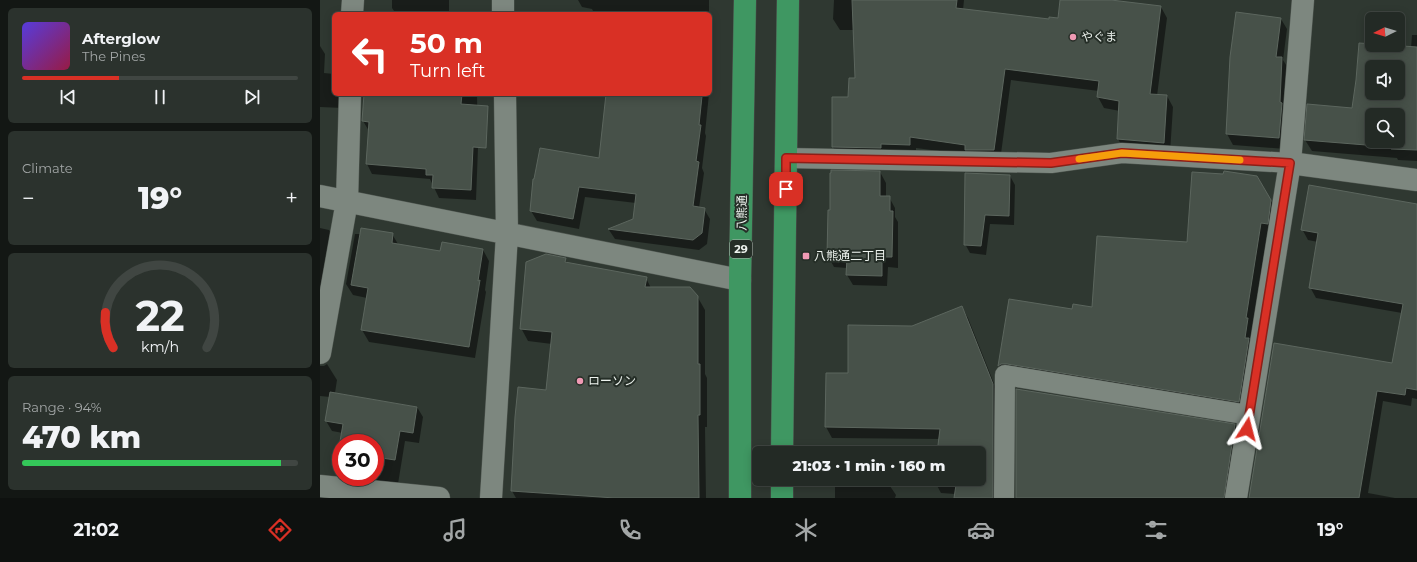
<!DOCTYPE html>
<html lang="en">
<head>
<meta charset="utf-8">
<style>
	:root { --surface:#232a25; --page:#2b322d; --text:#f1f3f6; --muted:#a3a7a7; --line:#404642; --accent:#d93025 }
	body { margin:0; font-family:Montserrat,"Noto Sans JP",sans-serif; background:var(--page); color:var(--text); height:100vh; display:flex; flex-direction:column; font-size:15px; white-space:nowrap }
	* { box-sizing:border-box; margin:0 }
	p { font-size:13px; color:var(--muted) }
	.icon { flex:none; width:22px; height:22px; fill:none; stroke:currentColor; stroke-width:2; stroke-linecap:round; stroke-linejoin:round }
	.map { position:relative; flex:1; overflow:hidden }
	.side { display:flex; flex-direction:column; gap:8px; padding:8px; background:#131714; width:320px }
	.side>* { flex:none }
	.hud { position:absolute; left:12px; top:12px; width:380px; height:84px; border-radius:6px; box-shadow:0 2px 10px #0003,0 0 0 1px var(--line); background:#d93025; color:#fff; overflow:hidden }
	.needle { width:26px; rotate:265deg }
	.buttons { position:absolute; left:1045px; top:12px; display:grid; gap:8px }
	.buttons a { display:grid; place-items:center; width:40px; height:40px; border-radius:6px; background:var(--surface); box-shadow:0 2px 10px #0003,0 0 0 1px var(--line); font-size:20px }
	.speed { position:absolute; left:12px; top:434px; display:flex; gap:8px; font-size:20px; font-weight:700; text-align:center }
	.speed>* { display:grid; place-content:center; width:52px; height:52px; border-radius:50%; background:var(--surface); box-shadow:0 2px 10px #0003,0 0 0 1px var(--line); line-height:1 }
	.speed .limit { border:6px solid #d22; background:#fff; color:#111 }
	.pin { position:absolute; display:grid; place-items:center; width:34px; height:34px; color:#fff; margin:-17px; border-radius:8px; box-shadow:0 2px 6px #0006 }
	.me { position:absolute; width:44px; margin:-22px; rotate:9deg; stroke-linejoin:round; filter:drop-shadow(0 0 3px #0008) }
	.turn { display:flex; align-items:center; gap:14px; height:84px; padding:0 12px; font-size:18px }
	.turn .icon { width:52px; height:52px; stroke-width:2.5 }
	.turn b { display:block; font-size:28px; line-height:34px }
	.big { font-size:30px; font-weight:800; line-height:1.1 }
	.side .widget { flex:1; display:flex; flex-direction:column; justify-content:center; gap:6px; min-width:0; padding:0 14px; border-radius:6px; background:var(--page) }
	.side .dial { align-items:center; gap:0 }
	.dial svg { height:104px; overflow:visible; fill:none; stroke:var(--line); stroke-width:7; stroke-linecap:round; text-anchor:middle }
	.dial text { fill:var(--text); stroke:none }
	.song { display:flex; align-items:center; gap:12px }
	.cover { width:48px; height:48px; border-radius:6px; background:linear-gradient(135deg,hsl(250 70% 55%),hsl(340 70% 35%)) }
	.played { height:4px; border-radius:2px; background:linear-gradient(90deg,var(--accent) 35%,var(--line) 35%) }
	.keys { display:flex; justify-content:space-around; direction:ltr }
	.heat { display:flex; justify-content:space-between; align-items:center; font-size:22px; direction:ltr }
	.charge { height:6px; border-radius:3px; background:linear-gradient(90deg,#34c759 94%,var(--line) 0) }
	.trip { position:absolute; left:432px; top:446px; width:234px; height:40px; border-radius:6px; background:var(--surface); box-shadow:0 2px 10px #0003,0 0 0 1px var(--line); font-weight:800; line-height:40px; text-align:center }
	.dock { display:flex; height:64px; justify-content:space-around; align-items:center; background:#0e110f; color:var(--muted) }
	.dock .icon { width:28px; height:28px }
	.dock .selected { color:var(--accent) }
	.dock b { font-size:18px; color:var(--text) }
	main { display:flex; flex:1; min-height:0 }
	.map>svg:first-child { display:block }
	.shadow { fill:#0007; fill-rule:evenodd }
	.building { fill:#475149; stroke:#5c665e; fill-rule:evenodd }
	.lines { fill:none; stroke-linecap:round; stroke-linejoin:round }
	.service-casing { stroke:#4f5650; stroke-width:21 }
	.minor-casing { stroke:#4f5650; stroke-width:23 }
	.primary-casing { stroke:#4f5650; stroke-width:23 }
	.service { stroke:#7d877f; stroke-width:20 }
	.minor { stroke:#7d877f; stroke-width:22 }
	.primary { stroke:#3f9762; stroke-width:22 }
	.route-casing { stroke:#8d1f18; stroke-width:10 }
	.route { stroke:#d93025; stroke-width:7 }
	.slow { stroke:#f59e0b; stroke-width:7 }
	.poi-dot { fill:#f09ab4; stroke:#252e27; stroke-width:1.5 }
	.labels { text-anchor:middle; stroke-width:4; stroke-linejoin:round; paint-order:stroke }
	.shield { fill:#252e27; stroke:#b1b8b2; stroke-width:1 }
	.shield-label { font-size:11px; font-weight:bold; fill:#edf3ee }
	.poi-label { font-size:12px; fill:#edf3ee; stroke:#252e27; text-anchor:start }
	.street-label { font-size:12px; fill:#edf3ee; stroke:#252e27 }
</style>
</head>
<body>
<main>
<section class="side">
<div class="widget">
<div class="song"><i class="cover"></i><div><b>Afterglow</b><p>The Pines</p></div></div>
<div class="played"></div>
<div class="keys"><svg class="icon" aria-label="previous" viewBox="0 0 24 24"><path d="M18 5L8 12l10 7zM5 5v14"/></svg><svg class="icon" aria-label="pause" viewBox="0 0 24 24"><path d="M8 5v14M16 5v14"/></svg><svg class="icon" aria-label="next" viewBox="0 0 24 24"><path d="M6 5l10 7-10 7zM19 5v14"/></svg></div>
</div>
<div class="widget"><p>Climate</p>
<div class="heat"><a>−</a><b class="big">19°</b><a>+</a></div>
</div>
<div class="widget dial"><svg viewBox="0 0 100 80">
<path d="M14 69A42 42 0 1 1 86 69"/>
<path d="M14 69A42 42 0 0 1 8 42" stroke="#d93025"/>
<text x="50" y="56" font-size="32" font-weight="700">22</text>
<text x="50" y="72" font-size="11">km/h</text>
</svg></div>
<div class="widget"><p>Range · 94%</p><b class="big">470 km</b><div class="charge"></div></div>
</section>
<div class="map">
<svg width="1097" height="498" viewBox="0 0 1097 498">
	<rect width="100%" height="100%" fill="#2f3831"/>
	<path class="shadow" d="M 72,0 L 129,0 L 129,14 L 76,14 L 72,8 Z
		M 258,0 L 389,0 L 389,14 L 283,14 L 274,13 L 272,9 L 262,7 Z
		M 514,0 L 644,0 L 643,10 L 730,20 L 739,19 L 741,0 L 793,0 L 794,1 L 841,7 L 847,18 L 837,96 L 847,96 L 853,107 L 850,153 L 804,150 L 798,139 L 800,111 L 784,108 L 778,97 L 779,91 L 691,80 L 680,161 L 649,155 L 596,148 L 596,156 L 519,158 L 513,147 L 513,98 L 529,98 L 536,79 L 534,30 L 520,30 L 513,19 Z
		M 961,19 L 967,29 L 963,60 L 968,68 L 965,149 L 913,145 L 907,134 Z
		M 1092,35 L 1097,35 L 1097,161 L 1078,160 L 1077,158 L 992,151 L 985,140 L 1033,109 L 1040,45 L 1091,48 ZM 1052,67 L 1078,67 L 1078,93 L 1052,93 ZM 1052,115 L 1078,115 L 1078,141 L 1052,141 Z
		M 0,46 L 5,54 L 4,73 L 14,74 L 14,94 L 29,94 L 23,108 L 0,107 Z
		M 43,94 L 157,94 L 158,148 L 156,200 L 119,198 L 110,179 L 52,174 L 47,164 L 49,131 L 43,121 L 44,100 Z
		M 288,94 L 389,94 L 385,133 L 386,136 L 382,168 L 384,173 L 379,208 L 384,209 L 390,219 L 387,244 L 379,250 L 295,239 L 289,230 L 314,220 L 316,203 L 265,197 L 259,229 L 217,221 L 211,211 L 280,159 Z
		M 560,172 L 566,183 L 566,197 L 569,197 L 575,208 L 575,217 L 578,222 L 578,268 L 568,267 L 567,286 L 533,285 L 527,275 L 527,268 L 514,267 L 508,256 L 510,211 Z
		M 690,176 L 695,185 L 694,225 L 670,224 L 666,255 L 650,253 L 645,244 Z
		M 937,177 L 958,213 L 926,414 L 686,378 L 679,366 L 690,300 L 753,310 L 773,308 L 868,243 Z
		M 1097,218 L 1097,399 L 1092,398 L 1091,406 L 1063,401 L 1048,493 L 1075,498 L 930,498 L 1073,364 L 1082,313 L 996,298 L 990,287 L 998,242 L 988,240 L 982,229 Z
		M 0,228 L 9,230 L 19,247 L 0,295 Z
		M 35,234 L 72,234 L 78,244 L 121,252 L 163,250 L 169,261 L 165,290 L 166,292 L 155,358 L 49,342 L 42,330 L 47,298 L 33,295 L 26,284 Z
		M 245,259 L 248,264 L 326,278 L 331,288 L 377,296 L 385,310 L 385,374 L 387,378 L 387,427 L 385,427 L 386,498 L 196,498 L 192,491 L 227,391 L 232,344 L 208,341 L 201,328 Z
		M 642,307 L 648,318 L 679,396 L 678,498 L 635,498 L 635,494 L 621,493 L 615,482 L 615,479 L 659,479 L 659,453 L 618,453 L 620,439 L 512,438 L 506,427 L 529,374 L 592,327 Z
		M 7,364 L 17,380 L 15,393 L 97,407 L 103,417 L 99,443 L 85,441 L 77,490 L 29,486 L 24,477 L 55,477 L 55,443 L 21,443 L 21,456 L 19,452 L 23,433 L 12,431 L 6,421 L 10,397 L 0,396 L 0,366 L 4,366 Z
		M 915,425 L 921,436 L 911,498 L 696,498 Z
		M 515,485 L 570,486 L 576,495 L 575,498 L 515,498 Z"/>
	<path class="building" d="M 532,0 L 637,0 L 636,8 L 729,19 L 729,17 L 738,18 L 740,0 L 791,0 L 841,6 L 830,94 L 847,95 L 844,143 L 797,139 L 799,101 L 777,97 L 779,81 L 685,69 L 674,150 L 645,150 L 645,145 L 590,137 L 590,145 L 561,144 L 561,148 L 512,147 L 512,97 L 528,97 L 529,78 L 535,78 Z
		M 916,12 L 961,18 L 956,57 L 962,57 L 960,102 L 962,103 L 959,138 L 906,134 L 910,57 Z
		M 1039,43 L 1097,47 L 1097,150 L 1071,149 L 1071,147 L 984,140 L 987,104 L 1032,108 L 1036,80 ZM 1052,67 L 1078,67 L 1078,93 L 1052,93 ZM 1052,115 L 1078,115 L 1078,141 L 1052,141 Z
		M 44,94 L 142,94 L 141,104 L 168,106 L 166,148 L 153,147 L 151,190 L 112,188 L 113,175 L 106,175 L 106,169 L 46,164 L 49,122 L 42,121 Z
		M 286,94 L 362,94 L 382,96 L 379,125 L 381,125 L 376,161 L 379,162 L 373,206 L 385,208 L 382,233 L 373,240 L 288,229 L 313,219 L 316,194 L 259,187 L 253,219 L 210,211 L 213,179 L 214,179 L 220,148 L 279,158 Z
		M 511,170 L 560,171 L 560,196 L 570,196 L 570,211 L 573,211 L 572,257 L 562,257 L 562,276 L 526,275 L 527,258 L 507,256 L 508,210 L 510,210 L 510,173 L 511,173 Z
		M 904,171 L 937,176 L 951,200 L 948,224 L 941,223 L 926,318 L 928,318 L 925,338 L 929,338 L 919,402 L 687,364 L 681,364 L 678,366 L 689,299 L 752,309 L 753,304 L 772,307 L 777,236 L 867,242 L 872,172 L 903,174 Z
		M 645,173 L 690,175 L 689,216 L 665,215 L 661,246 L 644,245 Z
		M 989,185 L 1097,204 L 1097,390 L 1086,388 L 1085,395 L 1057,391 L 1039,498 L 929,498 L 954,343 L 1072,363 L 1083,304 L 989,288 L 998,233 L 981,230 Z
		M 41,228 L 73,233 L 72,243 L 120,251 L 122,242 L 163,249 L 158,281 L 160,280 L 149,347 L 41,330 L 48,288 L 31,285 Z
		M 226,254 L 246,258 L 245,262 L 327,277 L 325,287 L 370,287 L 378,296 L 378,364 L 380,364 L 380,415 L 378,415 L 379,498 L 295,498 L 191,491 L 195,417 L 198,387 L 226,390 L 232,332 L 200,329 L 206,262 Z
		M 642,306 L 673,384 L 673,498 L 634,498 L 636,485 L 614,482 L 614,479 L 659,479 L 659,453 L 617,453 L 620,429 L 505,427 L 506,373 L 528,373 L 528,325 L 592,326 Z
		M 696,389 L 915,424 L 904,498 L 696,498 Z
		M 10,392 L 97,407 L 93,433 L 80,431 L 75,460 L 55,457 L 55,443 L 21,443 L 21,453 L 18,453 L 23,424 L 5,421 Z"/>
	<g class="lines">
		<g class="service-casing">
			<path id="service" d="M 466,158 L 731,163 L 802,153 L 970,163
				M 684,498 L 685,375 L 929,415"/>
		</g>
		<g class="minor-casing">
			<path id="minor" d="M 183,0 L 183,14
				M 32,14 L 33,0
				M 970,163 L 1097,180
				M 0,196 L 420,280
				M 0,353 L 27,201 L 30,94
				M 0,486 L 119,498
				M 171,498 L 187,234 L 185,94
				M 916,498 L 970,163 L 983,0"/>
		</g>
		<g class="primary-casing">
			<path id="primary" d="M 462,453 L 468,0
				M 420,498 L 420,280 L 425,0
				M 462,498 L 462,479"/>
		</g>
		<use href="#service" class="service"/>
		<use href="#minor" class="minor"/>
		<use href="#primary" class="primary"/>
	</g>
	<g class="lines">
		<g class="route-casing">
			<path id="route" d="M 466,189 L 466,158 L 731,163 L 802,153 L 970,163 L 927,429"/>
		</g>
		<use href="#route" class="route"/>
		<path class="slow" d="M 759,159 L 802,153 L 920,160"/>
	</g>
	<g class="poi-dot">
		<circle cx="753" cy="37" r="4"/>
		<rect x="482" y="252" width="8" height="8" rx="2"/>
		<circle cx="260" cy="381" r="4"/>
	</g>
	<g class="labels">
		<rect class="shield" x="410" y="240" width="22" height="18" rx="3"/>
		<g class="shield-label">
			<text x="421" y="253">29</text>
		</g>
		<g class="poi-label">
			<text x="761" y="41">やぐま</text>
			<text x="494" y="260">八熊通二丁目</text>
			<text x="268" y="385">ローソン</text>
		</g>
		<g class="street-label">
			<text transform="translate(422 213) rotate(-89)" y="4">八熊通</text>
		</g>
	</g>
</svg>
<div class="buttons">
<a><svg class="needle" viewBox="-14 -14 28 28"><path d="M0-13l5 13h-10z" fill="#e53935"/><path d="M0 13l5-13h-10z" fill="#a3a7a7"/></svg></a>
<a><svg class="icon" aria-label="sound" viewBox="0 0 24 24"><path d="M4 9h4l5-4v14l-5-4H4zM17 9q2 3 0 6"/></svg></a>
<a><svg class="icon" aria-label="search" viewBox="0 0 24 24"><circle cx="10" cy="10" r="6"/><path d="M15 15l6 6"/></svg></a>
</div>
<div class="speed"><div class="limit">30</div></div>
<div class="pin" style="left:466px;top:189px;background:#d93025"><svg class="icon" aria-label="arrive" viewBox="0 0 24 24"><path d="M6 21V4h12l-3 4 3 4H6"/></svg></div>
<svg class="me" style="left:927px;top:429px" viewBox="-20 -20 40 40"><path d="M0-17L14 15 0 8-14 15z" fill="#d93025" stroke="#fff" stroke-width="4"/></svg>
<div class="trip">21:03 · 1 min · 160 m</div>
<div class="hud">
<div class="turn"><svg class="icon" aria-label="left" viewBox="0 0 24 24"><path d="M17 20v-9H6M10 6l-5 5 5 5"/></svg><div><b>50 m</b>Turn left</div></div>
</div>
</div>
</main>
<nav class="dock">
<b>21:02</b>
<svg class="icon selected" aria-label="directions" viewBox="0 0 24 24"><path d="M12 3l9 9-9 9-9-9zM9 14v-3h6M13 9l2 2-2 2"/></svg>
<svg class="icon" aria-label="music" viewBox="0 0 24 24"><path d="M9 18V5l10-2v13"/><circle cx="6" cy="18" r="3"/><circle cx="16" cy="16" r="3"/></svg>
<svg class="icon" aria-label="phone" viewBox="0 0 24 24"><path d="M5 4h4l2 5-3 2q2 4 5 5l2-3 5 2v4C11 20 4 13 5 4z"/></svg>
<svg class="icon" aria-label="climate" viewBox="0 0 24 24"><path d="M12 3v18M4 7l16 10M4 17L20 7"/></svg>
<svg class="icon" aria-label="car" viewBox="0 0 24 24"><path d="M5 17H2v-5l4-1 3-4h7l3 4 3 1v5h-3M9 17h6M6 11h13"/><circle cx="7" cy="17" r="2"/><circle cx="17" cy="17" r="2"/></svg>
<svg class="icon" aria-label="filters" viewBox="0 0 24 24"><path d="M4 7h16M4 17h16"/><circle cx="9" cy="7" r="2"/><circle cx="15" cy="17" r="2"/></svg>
<b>19°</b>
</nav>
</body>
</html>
